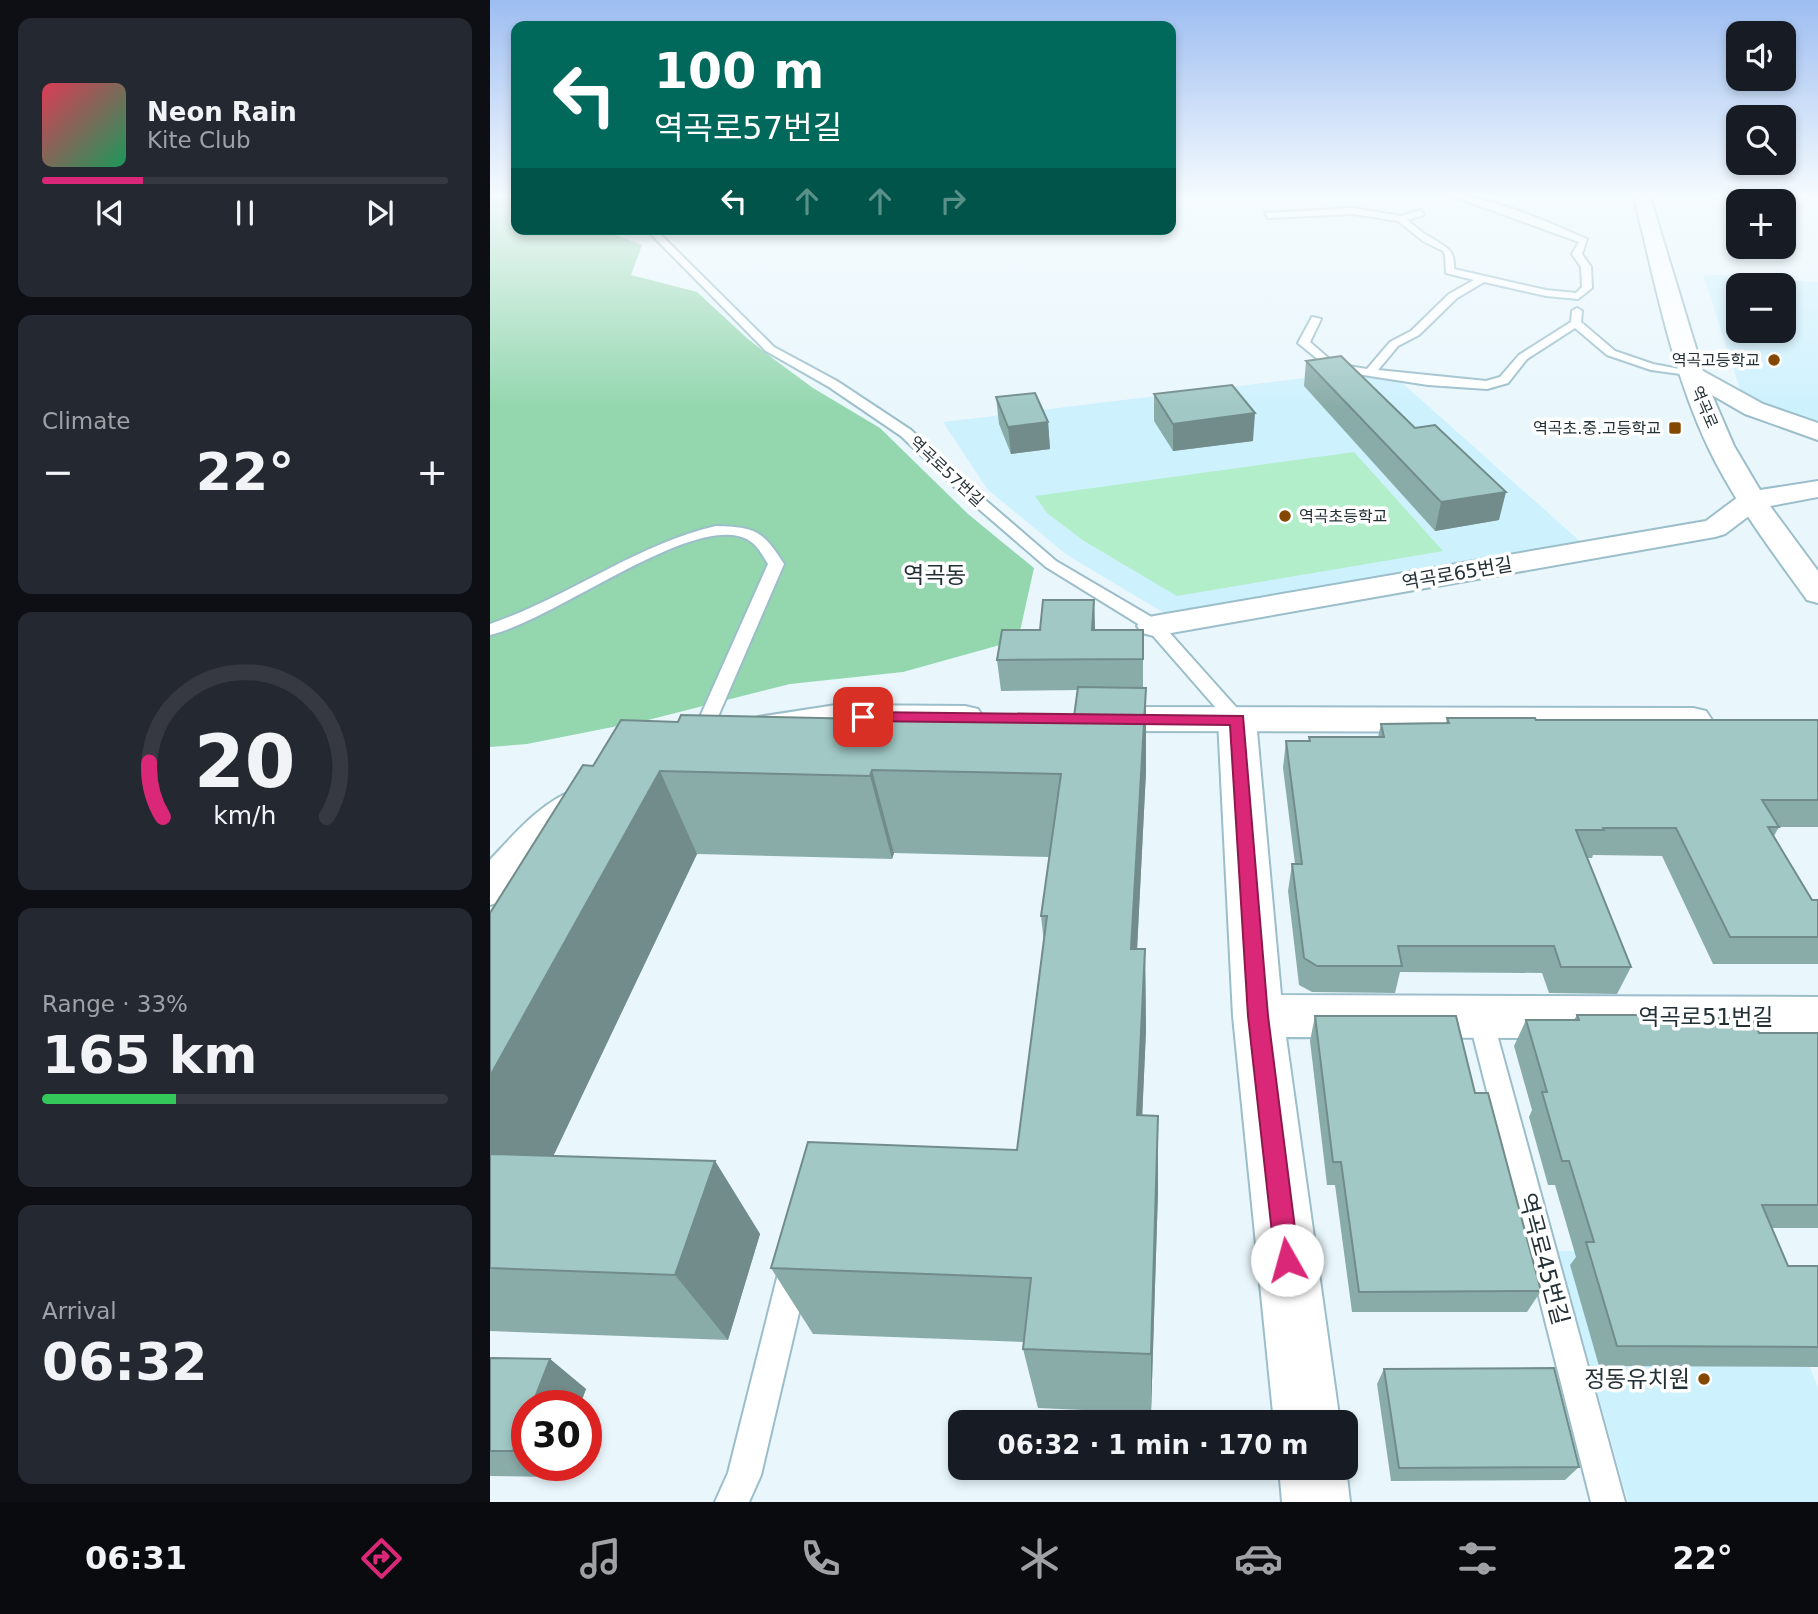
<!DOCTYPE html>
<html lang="en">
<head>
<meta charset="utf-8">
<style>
	:root { --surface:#171b24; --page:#242831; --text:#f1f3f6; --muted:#9ea1a6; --line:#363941; --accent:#db2777 }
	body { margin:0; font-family:"DejaVu Sans","Noto Sans KR",sans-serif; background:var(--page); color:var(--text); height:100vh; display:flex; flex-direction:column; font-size:26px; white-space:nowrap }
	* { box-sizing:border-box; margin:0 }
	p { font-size:23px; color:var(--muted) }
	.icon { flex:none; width:38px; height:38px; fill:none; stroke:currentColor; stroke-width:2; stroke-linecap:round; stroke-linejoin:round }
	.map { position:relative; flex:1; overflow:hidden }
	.panel { display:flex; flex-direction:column; gap:18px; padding:18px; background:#0d0f14; width:490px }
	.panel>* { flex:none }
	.top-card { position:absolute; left:21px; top:21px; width:665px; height:214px; border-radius:14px; box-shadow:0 4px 10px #0003; background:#00695c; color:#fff; overflow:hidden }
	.controls { position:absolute; left:1236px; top:21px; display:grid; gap:14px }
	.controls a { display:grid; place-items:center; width:70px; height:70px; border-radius:14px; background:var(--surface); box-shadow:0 4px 10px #0003; font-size:35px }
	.speed { position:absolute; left:21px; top:1390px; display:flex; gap:14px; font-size:35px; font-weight:700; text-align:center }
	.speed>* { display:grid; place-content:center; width:91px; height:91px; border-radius:50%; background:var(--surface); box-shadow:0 4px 10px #0003; line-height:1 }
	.speed .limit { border:10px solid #d22; background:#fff; color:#111 }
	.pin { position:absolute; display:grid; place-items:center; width:60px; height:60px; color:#fff; margin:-30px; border-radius:14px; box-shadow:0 4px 10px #0006 }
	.me { position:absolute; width:77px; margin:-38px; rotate:353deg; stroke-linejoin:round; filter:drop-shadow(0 0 5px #0008) }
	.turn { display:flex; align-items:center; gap:24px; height:147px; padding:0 28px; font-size:32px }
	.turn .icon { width:91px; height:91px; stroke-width:2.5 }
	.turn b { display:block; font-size:49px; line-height:60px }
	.lanes { display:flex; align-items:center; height:66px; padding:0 28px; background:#0003; justify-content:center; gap:35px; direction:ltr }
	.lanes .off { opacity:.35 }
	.big { font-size:52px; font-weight:700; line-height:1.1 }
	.panel .widget { flex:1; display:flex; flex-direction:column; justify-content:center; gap:10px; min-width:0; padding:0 24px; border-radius:14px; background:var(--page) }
	.panel .dial { align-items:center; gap:0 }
	.dial svg { height:182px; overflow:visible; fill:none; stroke:var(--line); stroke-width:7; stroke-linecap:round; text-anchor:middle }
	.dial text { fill:var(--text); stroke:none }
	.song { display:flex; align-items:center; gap:21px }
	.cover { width:84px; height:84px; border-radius:10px; background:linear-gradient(135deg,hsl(350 70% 55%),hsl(150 70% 35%)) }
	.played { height:7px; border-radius:4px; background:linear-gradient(90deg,var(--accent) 25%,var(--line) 25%) }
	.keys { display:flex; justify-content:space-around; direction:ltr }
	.heat { display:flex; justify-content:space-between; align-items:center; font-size:38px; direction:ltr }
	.charge { height:10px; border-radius:5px; background:linear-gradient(90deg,#34c759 33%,var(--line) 0) }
	.trip { position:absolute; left:458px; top:1410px; width:410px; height:70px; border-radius:14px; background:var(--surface); box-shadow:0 4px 10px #0003; font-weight:700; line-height:70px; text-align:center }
	.menu { display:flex; height:112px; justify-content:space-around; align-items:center; background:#090b0e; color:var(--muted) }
	.menu .icon { width:49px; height:49px }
	.menu .on { color:var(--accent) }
	.menu b { font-size:32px; color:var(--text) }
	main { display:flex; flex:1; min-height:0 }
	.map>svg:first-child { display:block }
	.built { fill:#cef1fe; fill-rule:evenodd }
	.green { fill:#b1eec9 }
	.forest { fill:#94d7af }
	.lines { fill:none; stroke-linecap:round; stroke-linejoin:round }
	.service-casing { stroke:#9bbeca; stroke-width:4 }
	.minor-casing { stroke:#9bbeca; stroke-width:4 }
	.tertiary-casing { stroke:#9bbeca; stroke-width:4 }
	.service { fill:#fff; fill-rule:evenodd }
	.minor { fill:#fff; fill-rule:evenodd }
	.tertiary { fill:#fff; fill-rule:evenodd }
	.wall { fill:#8aaca9 }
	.shaded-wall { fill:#718c8a }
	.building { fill:#a1c8c5; stroke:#718c8a; stroke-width:2 }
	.route { fill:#db2777; stroke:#8e194d; stroke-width:2 }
	.poi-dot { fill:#844803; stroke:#fff; stroke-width:2.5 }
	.labels { text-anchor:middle; stroke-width:7; stroke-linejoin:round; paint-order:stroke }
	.far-poi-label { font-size:16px; fill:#233136; stroke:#fff; text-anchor:end }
	.far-street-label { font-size:16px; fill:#233136; stroke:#fff }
	.street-label { font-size:19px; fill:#233136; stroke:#fff }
	.quarter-label { font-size:23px; fill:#233136; stroke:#fff }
	.near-street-label { font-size:23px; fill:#233136; stroke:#fff }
	.near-poi-label { font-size:23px; fill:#233136; stroke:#fff; text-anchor:end }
</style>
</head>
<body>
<main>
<section class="panel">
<div class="widget">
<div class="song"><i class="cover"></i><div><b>Neon Rain</b><p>Kite Club</p></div></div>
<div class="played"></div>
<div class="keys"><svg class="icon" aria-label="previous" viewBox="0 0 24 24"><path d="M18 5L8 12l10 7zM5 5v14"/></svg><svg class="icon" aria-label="pause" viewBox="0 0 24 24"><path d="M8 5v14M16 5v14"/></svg><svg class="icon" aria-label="next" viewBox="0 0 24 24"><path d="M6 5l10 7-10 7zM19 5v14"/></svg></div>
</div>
<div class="widget"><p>Climate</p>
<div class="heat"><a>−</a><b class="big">22°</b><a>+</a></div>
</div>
<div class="widget dial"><svg viewBox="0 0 100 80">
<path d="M14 69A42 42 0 1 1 86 69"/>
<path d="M14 69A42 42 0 0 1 8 45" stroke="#db2777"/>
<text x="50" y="56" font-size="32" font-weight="700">20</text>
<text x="50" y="72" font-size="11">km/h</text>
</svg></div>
<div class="widget"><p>Range · 33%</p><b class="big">165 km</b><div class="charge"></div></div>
<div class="widget"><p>Arrival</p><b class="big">06:32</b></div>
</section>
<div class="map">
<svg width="1328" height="1502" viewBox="0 0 1328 1502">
	<rect width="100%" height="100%" fill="#e9f7fc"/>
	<path class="built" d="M 1213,274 L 1328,282 L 1328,421 L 1293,413 L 1250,389 ZM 1248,285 L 1293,285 L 1293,331 L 1248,331 Z
		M 856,373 L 910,381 L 1092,543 L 674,613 L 577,555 L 497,489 L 453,422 Z
		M 1068,1251 L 1272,1252 L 1328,1387 L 1328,1502 L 1138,1502 Z"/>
	<path class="green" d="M 864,452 L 953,551 L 687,596 L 594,541 L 557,513 L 545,496 Z"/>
	<path class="forest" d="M 0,197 L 26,197 L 26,229 L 122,229 L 123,234 L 152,245 L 141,275 L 207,292 L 258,339 L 285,360 L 323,388 L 390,428 L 478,514 L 544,568 L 528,640 L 413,672 L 300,684 L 158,720 L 37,744 L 0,747 Z"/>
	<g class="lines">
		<g class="service-casing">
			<path id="service" d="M 965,197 C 1001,195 1063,225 1097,239 L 1092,254 L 1101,267 L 1102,288 L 1088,299 L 1056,296 L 994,282 L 967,298 L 929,335 L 908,346 L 888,370 L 996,381 L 1010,377 L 1029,355 L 1081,322 L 1082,311 L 1087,308 L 1092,311 L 1091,322 L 1125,351 L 1163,364 L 1205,372 L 1205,376 L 1161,370 L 1117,355 L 1085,328 L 1037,359 L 1018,383 L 997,389 L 938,385 L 841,370 L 808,343 L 822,317 L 831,319 L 820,342 L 845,364 L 877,369 L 900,342 L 921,331 L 959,294 L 984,280 L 956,273 L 955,255 L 953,251 L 933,241 L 908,221 L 863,214 L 778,218 L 775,213 L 863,208 L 911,216 L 931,210 L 934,215 L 917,220 C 925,226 932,233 940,237 C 956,248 965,248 964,269 L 1056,290 L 1086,293 L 1092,287 L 1091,267 L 1082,254 L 1089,242 Z
				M 156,229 L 165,229 L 284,347 L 347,381 L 421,430 L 486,492 L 566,561 L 670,622 L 754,716 L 756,720 L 754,724 L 740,724 L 658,630 L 556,567 L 476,498 L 411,436 L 339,387 L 276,351 Z
				M 226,526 C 266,527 273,531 294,564 L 217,742 L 203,742 L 201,737 L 278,564 C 270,551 264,539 248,536 C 190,523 65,619 0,635 L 0,624 C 79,597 145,545 226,526 Z
				M 990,1005 L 999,1008 L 1002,1016 L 1135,1502 L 1101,1502 L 978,1016 L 981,1008 Z
				M 304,1255 L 314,1260 L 319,1270 L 271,1475 L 259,1502 L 225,1502 L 238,1473 L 289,1270 L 294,1260 Z"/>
		</g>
		<g class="minor-casing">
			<path id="minor" d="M 1262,491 L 1272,494 L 1276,500 L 1272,506 L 1235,534 L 1225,537 L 664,636 L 652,633 L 647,626 L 652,619 L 664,616 L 1216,521 L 1252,494 Z
				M 747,708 L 760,711 L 766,720 L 791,995 L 1328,997 L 1328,1039 L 796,1037 L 850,1423 L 784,1423 L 743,1016 L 728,720 L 734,711 Z
				M 789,1468 L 856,1468 L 860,1502 L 792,1502 Z"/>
		</g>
		<g class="tertiary-casing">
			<path id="tertiary" d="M 1144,197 L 1160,197 L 1213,371 L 1273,404 L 1328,423 L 1328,440 L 1255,414 L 1222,395 L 1244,446 L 1270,490 L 1328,481 L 1328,497 L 1280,506 L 1328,571 L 1328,603 L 1317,600 C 1282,551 1244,502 1218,447 C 1181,368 1165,282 1144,197 Z
				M 346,705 L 475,706 L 488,709 L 494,718 L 488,727 L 475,730 L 346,729 L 281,738 L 268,735 L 262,726 L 268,717 Z
				M 602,707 L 1203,708 L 1216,711 L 1222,720 L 1216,729 L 1203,732 L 602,731 L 589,728 L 583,719 L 589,710 Z
				M 90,788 L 104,793 L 110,803 L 104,813 L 62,848 L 16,900 L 0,905 L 0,860 C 25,833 54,799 90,788 Z"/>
		</g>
		<use href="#service" class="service"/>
		<use href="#minor" class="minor"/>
		<use href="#tertiary" class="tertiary"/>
	</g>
	<path class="wall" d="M 816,361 L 925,428 L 1009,520 L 945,531 L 814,386 Z
		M 664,394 L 763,441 L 683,451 L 664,421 Z
		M 506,397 L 558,422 L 560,449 L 521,454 L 509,424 Z
		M 604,600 L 605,630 L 653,630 L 653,688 L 656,771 L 647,949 L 655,949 L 656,1030 L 652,1115 L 668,1116 L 668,1191 L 661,1413 L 548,1408 L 533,1349 L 534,1342 L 323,1334 L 281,1268 L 527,1150 L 554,943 L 551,916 L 559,857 L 404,853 L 402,859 L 207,854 L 63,1156 L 225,1161 L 270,1234 L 238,1340 L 0,1331 L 0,913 L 103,766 L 188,722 L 423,720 L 584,717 L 588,690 L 511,691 L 507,660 L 550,630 Z
		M 957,718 L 1046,720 L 1328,720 L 1328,827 L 1289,827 L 1284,836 L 1322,900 L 1328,900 L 1328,964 L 1223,964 L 1172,856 L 1103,855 L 1102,858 L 1097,858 L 1141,967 L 1127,994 L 1059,993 L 1052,973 L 910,972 L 905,993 L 822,992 L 809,985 L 798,891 L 802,864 L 805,864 L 793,768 L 796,741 L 819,741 L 819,737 L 888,737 L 891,724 L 956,723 Z
		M 1087,1015 L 1161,1018 L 1269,1033 L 1328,1033 L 1328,1228 L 1282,1228 L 1298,1266 L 1328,1266 L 1328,1367 L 1109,1366 L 1080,1265 L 1086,1257 L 1065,1185 L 1058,1185 L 1039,1117 L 1042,1110 L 1024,1046 L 1036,1020 L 1084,1020 Z
		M 825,1016 L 985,1093 L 1051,1291 L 1037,1312 L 862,1312 L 845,1185 L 837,1185 L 820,1041 Z
		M 0,1358 L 60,1359 L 96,1389 L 90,1405 L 37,1405 L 37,1465 L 67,1465 L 63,1477 L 0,1476 Z
		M 894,1369 L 1089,1467 L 1075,1480 L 901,1481 L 887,1384 Z"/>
	<path class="shaded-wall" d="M 765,413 L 763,441 L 683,451 L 683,424 Z
		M 558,422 L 560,449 L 521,454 L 518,427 Z
		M 1016,492 L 1009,520 L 945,531 L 951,502 Z
		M 604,600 L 605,631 L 603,660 L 602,630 Z
		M 656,688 L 656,771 L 643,1030 L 641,949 Z
		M 382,770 L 404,853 L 402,859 L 380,776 Z
		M 170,771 L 207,854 L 30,1226 L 0,1196 L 0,1076 Z
		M 655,949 L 656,1030 L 649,1190 L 647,1115 Z
		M 668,1116 L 668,1191 L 661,1413 L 661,1354 Z
		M 225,1161 L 270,1234 L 238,1340 L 185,1275 Z
		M 60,1359 L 96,1389 L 90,1405 L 42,1405 Z
		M 37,1418 L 37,1460 L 23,1451 Z
		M 44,1465 L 67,1465 L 63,1477 Z"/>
	<path class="building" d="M 851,356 L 925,428 L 945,425 L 1016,492 L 951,502 L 816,361 Z
		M 742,385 L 765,413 L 683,424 L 664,394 Z
		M 545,393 L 558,422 L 518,427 L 506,397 Z
		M 553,600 L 604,600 L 602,630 L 653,630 L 653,659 L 507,660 L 512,630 L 550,630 Z
		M 588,687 L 656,688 L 641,949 L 655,949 L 647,1115 L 668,1116 L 661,1354 L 533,1349 L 541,1278 L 281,1268 L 318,1142 L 527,1150 L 557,916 L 551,916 L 571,774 L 382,770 L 380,776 L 170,771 L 0,1076 L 0,913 L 93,765 L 103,766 L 131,720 L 188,722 L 191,715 L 423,720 L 425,714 L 584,717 Z
		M 957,718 L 1045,718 L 1046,720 L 1328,720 L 1328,800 L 1272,800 L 1289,827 L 1278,827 L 1322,900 L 1328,900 L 1328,937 L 1240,937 L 1186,828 L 1113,828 L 1114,830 L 1086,830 L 1141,967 L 1071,967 L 1064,946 L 908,946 L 912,966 L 827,966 L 814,958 L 802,864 L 812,864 L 796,741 L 820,741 L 819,737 L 894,737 L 891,724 L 959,723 Z
		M 1087,1015 L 1160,1015 L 1161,1018 L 1262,1018 L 1269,1033 L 1328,1033 L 1328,1205 L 1272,1205 L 1298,1266 L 1328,1266 L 1328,1347 L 1127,1346 L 1096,1242 L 1104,1242 L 1079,1161 L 1072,1161 L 1052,1092 L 1057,1092 L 1036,1020 L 1089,1020 Z
		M 825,1016 L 966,1016 L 985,1093 L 998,1093 L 1051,1291 L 869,1292 L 851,1162 L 843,1162 Z
		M 0,1154 L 225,1161 L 185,1275 L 0,1268 Z
		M 0,1358 L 60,1359 L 42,1405 L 37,1405 L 37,1418 L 23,1451 L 0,1451 Z
		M 1064,1368 L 1089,1467 L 909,1468 L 894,1369 Z"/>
	<linearGradient id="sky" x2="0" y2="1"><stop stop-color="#9dbdf1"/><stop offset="0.48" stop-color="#f5fbfe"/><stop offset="1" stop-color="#f5fbfe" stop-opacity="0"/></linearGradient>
	<rect width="1328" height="407" fill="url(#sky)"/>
	<path class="route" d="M 373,712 L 753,716 L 778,1016 L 809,1260 L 806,1269 L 797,1272 L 789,1269 L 785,1260 L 758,1016 L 740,725 L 368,721 L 365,717 L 368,713 Z"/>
	<g class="poi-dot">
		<circle cx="1284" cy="360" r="7"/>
		<rect x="1178" y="421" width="14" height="14" rx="3.5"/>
		<circle cx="795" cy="516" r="7"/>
		<circle cx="1214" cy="1379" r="7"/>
	</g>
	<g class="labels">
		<g class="far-poi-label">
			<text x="1270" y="366">역곡고등학교</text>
			<text x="1171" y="434">역곡초.중.고등학교</text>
			<text x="809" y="522" text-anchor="start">역곡초등학교</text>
		</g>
		<g class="far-street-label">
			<text transform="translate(1215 407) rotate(67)" y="6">역곡로</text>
			<text transform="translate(457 471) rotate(43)" y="6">역곡로57번길</text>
		</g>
		<g class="street-label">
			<text transform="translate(967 573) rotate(-10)" y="7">역곡로65번길</text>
		</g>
		<g class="quarter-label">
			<text x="445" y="583">역곡동</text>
		</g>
		<g class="near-street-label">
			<text x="1216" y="1025">역곡로51번길</text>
			<text transform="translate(1054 1259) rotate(75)" y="8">역곡로45번길</text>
		</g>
		<g class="near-poi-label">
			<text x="1200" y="1387">정동유치원</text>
		</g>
	</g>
</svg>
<div class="controls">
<a><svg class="icon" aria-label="sound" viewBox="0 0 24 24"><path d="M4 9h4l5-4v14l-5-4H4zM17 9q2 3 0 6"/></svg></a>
<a><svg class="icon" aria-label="search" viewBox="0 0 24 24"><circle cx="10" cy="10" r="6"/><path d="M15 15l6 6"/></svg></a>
<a>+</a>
<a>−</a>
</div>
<div class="speed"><div class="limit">30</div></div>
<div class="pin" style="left:373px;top:717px;background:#d93025"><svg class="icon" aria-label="arrive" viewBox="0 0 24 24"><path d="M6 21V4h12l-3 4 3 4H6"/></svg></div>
<svg class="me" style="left:797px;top:1260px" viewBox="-20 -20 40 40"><circle r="19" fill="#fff"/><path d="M0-13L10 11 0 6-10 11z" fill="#db2777"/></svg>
<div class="trip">06:32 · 1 min · 170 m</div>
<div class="top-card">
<div class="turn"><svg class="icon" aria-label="left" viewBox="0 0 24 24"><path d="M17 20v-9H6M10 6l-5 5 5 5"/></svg><div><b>100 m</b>역곡로57번길</div></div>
<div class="lanes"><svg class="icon" aria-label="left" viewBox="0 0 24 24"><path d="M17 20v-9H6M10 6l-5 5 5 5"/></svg><svg class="icon off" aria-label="ahead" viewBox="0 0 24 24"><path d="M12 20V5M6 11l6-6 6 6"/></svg><svg class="icon off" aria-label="ahead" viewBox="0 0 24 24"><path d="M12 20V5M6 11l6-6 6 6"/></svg><svg class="icon off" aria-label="right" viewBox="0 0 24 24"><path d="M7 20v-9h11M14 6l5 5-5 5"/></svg></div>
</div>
</div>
</main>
<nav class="menu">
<b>06:31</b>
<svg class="icon on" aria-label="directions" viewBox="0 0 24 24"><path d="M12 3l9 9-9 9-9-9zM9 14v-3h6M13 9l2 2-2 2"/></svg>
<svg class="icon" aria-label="music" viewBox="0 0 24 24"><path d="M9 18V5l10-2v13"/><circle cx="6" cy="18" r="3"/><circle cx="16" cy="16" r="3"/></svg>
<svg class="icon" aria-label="phone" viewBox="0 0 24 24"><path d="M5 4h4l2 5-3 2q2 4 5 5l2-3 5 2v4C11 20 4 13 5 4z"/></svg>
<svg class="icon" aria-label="climate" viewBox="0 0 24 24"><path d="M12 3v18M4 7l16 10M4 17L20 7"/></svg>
<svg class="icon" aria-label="car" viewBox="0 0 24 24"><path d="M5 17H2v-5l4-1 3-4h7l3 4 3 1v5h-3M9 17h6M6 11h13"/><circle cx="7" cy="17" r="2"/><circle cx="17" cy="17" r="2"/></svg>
<svg class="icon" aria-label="filters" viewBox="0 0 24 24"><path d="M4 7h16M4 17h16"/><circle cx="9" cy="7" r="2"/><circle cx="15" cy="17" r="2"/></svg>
<b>22°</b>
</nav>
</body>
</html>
